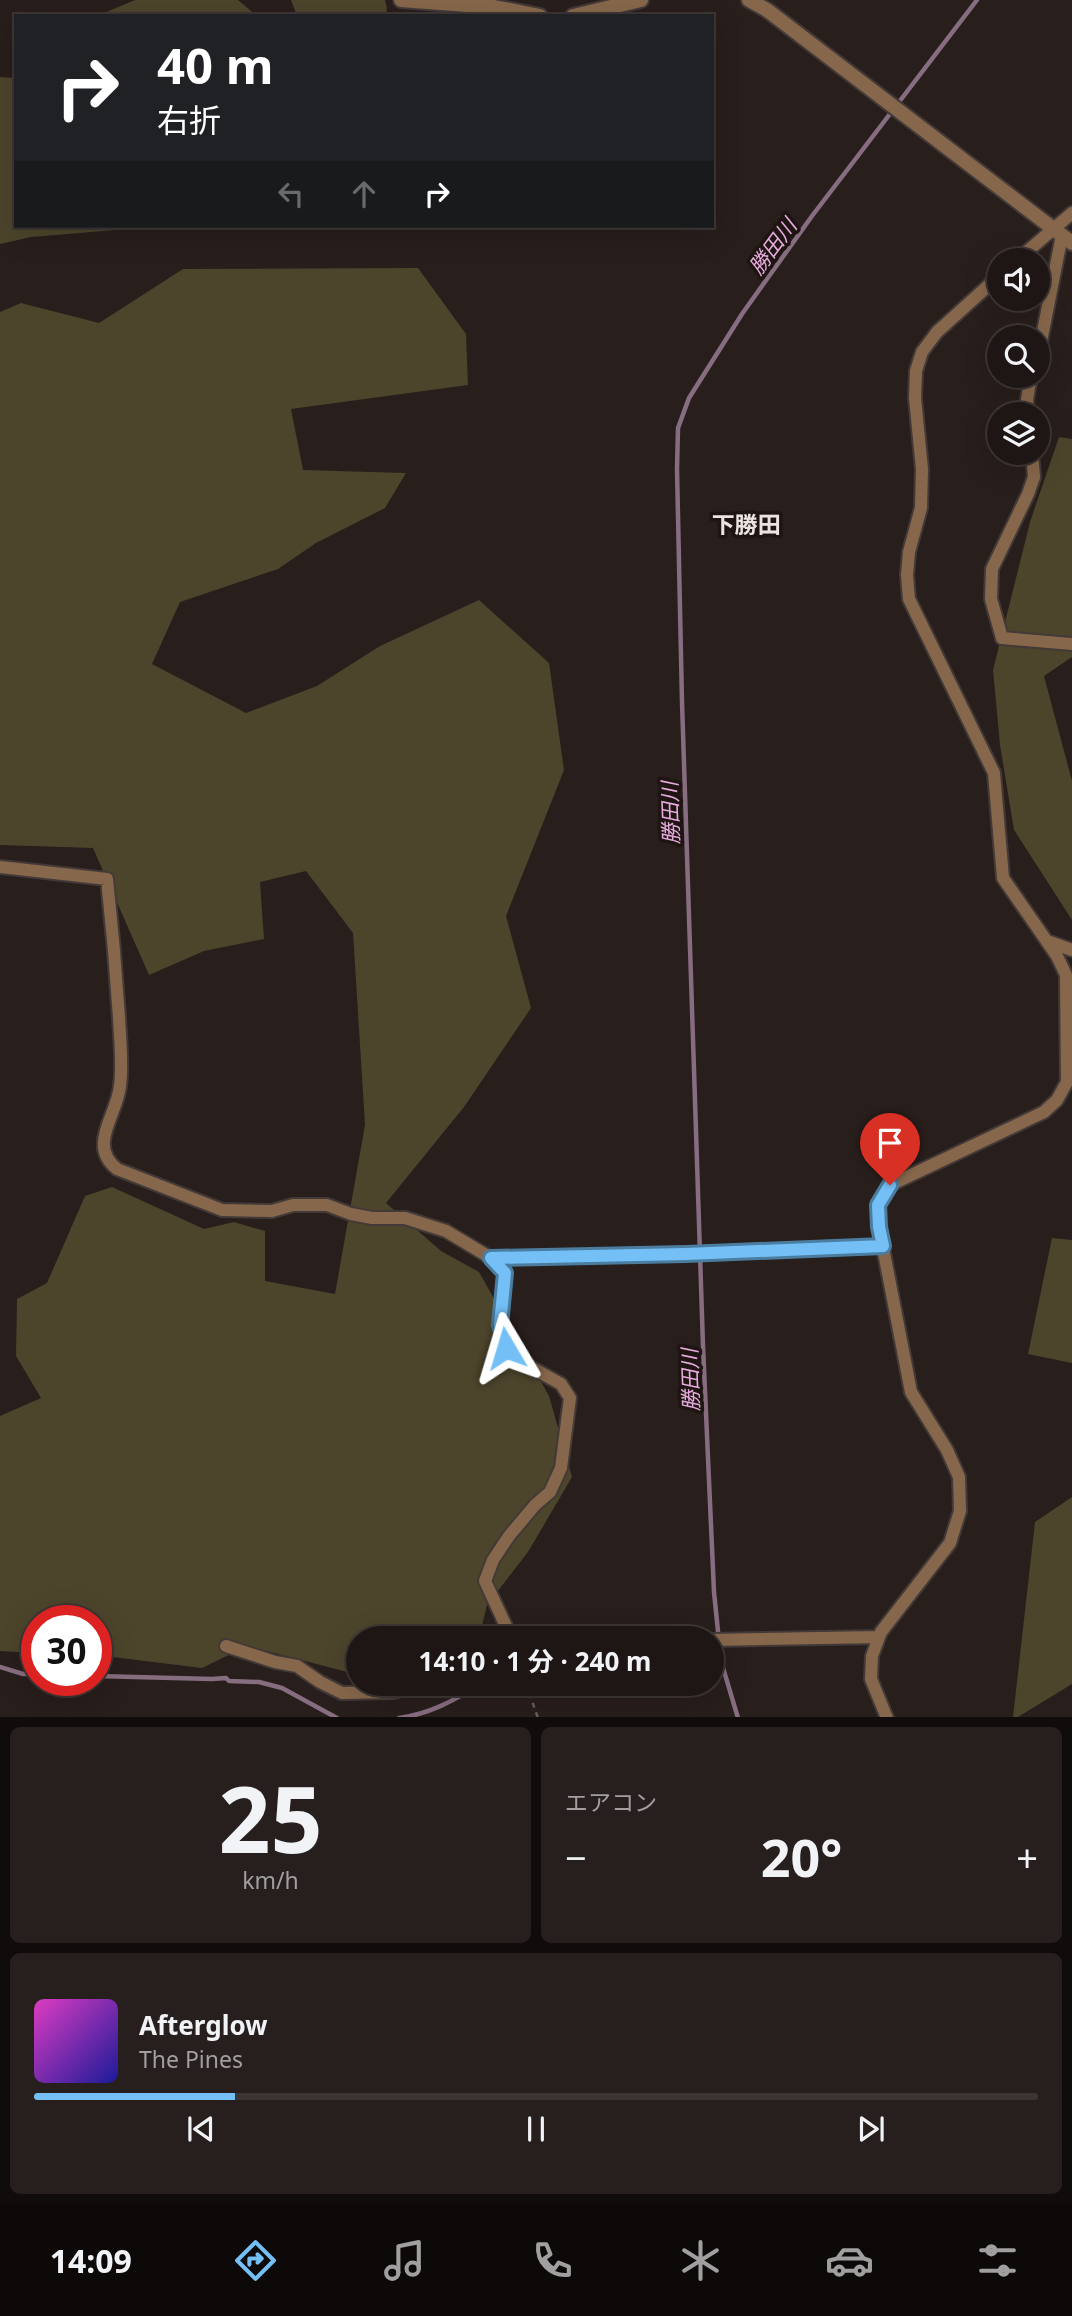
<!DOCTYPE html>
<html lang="ja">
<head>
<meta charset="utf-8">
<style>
	:root { --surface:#1e1615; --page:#261f1e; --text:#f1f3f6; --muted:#a19fa0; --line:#3c3534; --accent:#74c0f6 }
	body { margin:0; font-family:"Noto Sans","Noto Sans JP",sans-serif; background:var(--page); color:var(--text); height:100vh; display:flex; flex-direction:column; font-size:26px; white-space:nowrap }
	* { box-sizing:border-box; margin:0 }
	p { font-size:23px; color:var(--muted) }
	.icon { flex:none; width:38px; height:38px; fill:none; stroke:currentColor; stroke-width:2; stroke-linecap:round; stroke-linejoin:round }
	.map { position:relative; height:1717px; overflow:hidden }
	.details { display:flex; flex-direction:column; gap:10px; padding:10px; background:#100c0c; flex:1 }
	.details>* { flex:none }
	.hud { position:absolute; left:14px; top:14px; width:700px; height:214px; border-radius:0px; box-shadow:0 7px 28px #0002,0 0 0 2px var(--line); background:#202124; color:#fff; overflow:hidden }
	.fabs { position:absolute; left:987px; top:248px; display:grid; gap:14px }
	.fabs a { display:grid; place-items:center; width:63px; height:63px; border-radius:50%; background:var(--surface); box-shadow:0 7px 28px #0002,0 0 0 2px var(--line); font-size:35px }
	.speed { position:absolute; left:21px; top:1605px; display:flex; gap:14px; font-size:35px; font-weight:700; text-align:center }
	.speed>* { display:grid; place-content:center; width:91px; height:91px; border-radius:50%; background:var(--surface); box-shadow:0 7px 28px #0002,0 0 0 2px var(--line); line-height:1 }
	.speed .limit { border:10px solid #d22; background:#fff; color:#111 }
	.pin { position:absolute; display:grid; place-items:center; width:60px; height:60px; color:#fff; margin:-72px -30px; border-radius:50% 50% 50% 0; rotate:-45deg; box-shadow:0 0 7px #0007 }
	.pin .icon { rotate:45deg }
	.me { position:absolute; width:77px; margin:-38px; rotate:353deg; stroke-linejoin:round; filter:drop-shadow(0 0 5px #0008) }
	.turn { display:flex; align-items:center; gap:24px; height:147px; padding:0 28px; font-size:32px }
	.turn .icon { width:91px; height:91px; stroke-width:2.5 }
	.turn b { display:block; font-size:49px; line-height:60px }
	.lanes { display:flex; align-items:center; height:66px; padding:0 28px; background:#0003; justify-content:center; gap:35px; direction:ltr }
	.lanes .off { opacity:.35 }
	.big { font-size:52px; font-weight:700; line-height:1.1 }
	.details .tile { flex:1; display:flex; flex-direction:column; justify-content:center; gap:10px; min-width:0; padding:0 24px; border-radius:10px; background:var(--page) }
	.details .dial { align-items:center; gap:0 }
	.dial b { font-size:91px; line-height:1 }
	.song { display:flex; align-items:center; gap:21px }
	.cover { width:84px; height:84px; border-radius:10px; background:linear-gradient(135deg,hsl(310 70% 55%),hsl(240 70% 35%)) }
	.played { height:7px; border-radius:4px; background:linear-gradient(90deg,var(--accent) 20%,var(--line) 20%) }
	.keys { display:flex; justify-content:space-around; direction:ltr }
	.heat { display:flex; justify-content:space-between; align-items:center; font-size:38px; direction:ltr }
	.details .tiles { flex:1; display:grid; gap:10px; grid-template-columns:1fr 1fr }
	.tile:last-child { grid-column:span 2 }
	.trip { position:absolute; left:346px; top:1626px; width:378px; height:70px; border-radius:35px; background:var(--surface); box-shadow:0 7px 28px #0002,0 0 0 2px var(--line); font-weight:700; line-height:70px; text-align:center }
	.dock { display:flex; height:112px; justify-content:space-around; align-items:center; background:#0c0908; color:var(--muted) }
	.dock .icon { width:49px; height:49px }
	.dock .on { color:var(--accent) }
	.dock b { font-size:32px; color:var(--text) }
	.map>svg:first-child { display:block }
	.green { fill:#4c442b }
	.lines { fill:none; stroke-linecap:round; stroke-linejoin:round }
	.stream { stroke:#876d80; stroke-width:4.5 }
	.minor-casing { stroke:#433a38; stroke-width:16 }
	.tertiary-casing { stroke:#433a38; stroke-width:18 }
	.path { stroke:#685e5c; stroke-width:2.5; stroke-dasharray:5 5; stroke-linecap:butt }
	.minor { stroke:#86674b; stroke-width:12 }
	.tertiary { stroke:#86674b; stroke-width:14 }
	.route-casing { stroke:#4b7da0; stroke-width:18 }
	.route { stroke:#74c0f6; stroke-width:12 }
	.labels { text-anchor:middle; stroke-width:7; stroke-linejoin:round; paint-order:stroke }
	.water-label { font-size:21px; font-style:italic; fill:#e7abde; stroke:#1e1513 }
	.quarter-label { font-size:23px; font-weight:bold; fill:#eae3e1; stroke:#1e1513 }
</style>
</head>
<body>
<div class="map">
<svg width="1072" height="1718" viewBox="0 0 1072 1718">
	<rect width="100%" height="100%" fill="#281e1c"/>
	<path class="green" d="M 135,0 L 238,0 L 257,16 L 97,16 Z
		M 291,0 L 385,0 L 387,8 L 386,16 L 297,16 Z
		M 0,77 L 16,78 L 16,226 L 122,226 L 115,230 L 31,237 L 0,244 Z
		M 418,268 L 466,334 L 468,385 L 291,409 L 303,470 L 406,473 L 385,508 L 316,543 L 278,569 L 180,602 L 152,664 L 246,713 L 317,686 L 380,646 L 479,600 L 549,663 L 564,770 L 506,916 L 531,1008 L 464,1107 L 386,1203 L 441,1251 L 479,1272 L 549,1396 L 572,1477 L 528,1552 L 487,1605 L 479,1638 L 359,1638 L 359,1675 L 247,1646 L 202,1668 L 96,1655 L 96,1620 L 37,1620 L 37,1653 L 0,1651 L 0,1416 L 41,1398 L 16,1356 L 17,1299 L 47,1283 L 85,1196 L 112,1187 L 204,1229 L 234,1222 L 265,1231 L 265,1281 L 335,1294 L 365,1125 L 353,933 L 306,871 L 260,882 L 264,939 L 204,951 L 149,975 L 93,848 L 0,845 L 0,312 L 21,303 L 99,323 L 183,269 Z
		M 1059,437 L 1072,439 L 1072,657 L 1044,676 L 1072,781 L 1072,920 L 1014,830 L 1000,745 L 993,670 L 1030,522 Z
		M 1052,1238 L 1072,1240 L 1072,1363 L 1028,1354 Z
		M 1072,1497 L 1072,1684 L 1018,1717 L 1013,1717 L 1035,1522 Z"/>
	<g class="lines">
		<path class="stream" d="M 712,1661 L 721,1661
			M 0,1667 L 23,1674 L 37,1674
			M 96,1676 L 212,1679 L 226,1678 L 229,1681 L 259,1682 L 282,1688 L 337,1718
			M 399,1718 C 431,1714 454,1700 481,1684
			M 738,1718 L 721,1661 L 714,1592 L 703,1346 L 682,702 L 677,469 L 678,428 L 689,398 L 742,314 L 812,216 L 977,0"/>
		<g class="minor-casing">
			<path id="minor" d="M 1016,261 L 1072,213
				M 1038,357 L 1062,235
				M 1028,415 L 1027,400 L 1031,376
				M 1032,453 L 1034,477 L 1028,494 L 992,569 L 991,599 L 1002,638 L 1072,644
				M 0,867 L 107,879 C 112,925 116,971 119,1017 C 120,1040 123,1064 120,1086 C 117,1116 87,1145 117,1169 L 222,1210 L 272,1211 L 293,1205 L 327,1205 L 351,1214 L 372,1218 L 405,1218 L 446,1231 L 491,1258 L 686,1254 L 883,1246
				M 1047,941 L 1072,950
				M 491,1258 L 505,1273 L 501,1325 L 506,1348 L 518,1360 L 561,1384 L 570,1398 L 561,1468 L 550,1492 L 535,1505 L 509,1536 L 493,1560 L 485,1581 L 511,1637
				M 509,1638 L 598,1638
				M 712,1640 L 879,1637
				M 226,1646 L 275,1662 L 297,1666 L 320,1682 L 342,1693 L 393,1692 L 428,1684
				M 887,1718 L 871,1679 L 872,1656 L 881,1632 L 950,1543 L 960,1511 L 959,1477 L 947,1450 L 911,1392 L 879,1227 L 878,1205 L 890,1185 L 1044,1112 L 1057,1100 L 1067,1082 L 1066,975 L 1057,956 L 1003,878 L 994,773 L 909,599 L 907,575 L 909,552 L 921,508 L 922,469 L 915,398 L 916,371 L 922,352 L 937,332 L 999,276"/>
		</g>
		<g class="tertiary-casing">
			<path id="tertiary" d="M 401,0 L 494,7 L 540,16
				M 749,0 L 767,10 L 1072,243
				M 573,16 L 641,0"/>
		</g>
		<path class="path" d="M 526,1684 L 538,1718"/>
		<use href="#minor" class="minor"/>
		<use href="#tertiary" class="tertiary"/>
	</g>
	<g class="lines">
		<g class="route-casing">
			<path id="route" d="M 506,1348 L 500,1325 L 505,1273 L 491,1258 L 686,1254 L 883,1246 L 879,1227 L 878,1205 L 890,1185"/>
		</g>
		<use href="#route" class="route"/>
	</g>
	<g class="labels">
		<g class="water-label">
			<text transform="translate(773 247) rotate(-53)" y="7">勝田川</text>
			<text transform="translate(671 813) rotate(-92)" y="7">勝田川</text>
			<text transform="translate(691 1380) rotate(-92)" y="7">勝田川</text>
		</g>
		<g class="quarter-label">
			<text x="746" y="533">下勝田</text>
		</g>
	</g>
</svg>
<div class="fabs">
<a><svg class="icon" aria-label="sound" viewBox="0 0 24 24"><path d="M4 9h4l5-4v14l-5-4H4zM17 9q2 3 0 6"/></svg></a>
<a><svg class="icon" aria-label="search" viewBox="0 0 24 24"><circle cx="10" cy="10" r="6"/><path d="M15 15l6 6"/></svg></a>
<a><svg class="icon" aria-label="layers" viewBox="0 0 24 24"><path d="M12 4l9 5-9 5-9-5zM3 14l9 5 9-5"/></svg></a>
</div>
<div class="speed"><div class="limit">30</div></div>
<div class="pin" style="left:890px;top:1185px;background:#d93025"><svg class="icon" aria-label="arrive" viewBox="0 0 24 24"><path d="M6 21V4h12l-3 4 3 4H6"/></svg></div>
<svg class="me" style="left:506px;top:1348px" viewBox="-20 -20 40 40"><path d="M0-17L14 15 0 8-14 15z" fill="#74c0f6" stroke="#fff" stroke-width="4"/></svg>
<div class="trip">14:10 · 1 分 · 240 m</div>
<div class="hud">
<div class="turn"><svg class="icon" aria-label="right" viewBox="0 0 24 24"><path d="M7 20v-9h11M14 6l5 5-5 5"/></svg><div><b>40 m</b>右折</div></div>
<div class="lanes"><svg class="icon off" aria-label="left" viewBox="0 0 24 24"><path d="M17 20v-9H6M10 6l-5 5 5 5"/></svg><svg class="icon off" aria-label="ahead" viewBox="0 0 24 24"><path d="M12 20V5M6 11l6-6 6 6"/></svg><svg class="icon" aria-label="right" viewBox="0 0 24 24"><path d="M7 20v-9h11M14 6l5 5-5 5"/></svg></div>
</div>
</div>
<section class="details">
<div class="tiles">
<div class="tile dial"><b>25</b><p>km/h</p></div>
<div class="tile"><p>エアコン</p>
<div class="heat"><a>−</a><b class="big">20°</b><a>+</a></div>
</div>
<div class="tile">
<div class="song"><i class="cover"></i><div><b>Afterglow</b><p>The Pines</p></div></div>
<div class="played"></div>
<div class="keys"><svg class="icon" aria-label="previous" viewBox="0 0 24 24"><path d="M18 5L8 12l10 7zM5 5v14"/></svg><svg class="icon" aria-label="pause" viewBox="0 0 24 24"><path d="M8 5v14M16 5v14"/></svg><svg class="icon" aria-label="next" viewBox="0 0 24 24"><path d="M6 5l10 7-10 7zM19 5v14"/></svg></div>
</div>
</div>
</section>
<nav class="dock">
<b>14:09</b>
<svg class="icon on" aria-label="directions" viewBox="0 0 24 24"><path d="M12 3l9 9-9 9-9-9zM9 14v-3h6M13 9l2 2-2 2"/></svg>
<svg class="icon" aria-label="music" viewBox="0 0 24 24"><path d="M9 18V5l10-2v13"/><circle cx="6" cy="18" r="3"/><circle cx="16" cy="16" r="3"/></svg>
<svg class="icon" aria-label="phone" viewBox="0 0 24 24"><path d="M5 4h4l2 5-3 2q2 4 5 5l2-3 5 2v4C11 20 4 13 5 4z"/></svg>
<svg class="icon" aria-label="climate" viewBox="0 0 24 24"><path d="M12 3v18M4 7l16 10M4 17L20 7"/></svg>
<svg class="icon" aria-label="car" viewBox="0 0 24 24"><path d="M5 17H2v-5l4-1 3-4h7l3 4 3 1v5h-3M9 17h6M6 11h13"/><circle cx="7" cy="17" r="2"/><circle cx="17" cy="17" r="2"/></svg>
<svg class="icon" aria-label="filters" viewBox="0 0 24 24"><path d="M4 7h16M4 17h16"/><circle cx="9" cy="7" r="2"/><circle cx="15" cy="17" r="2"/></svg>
</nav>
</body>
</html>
